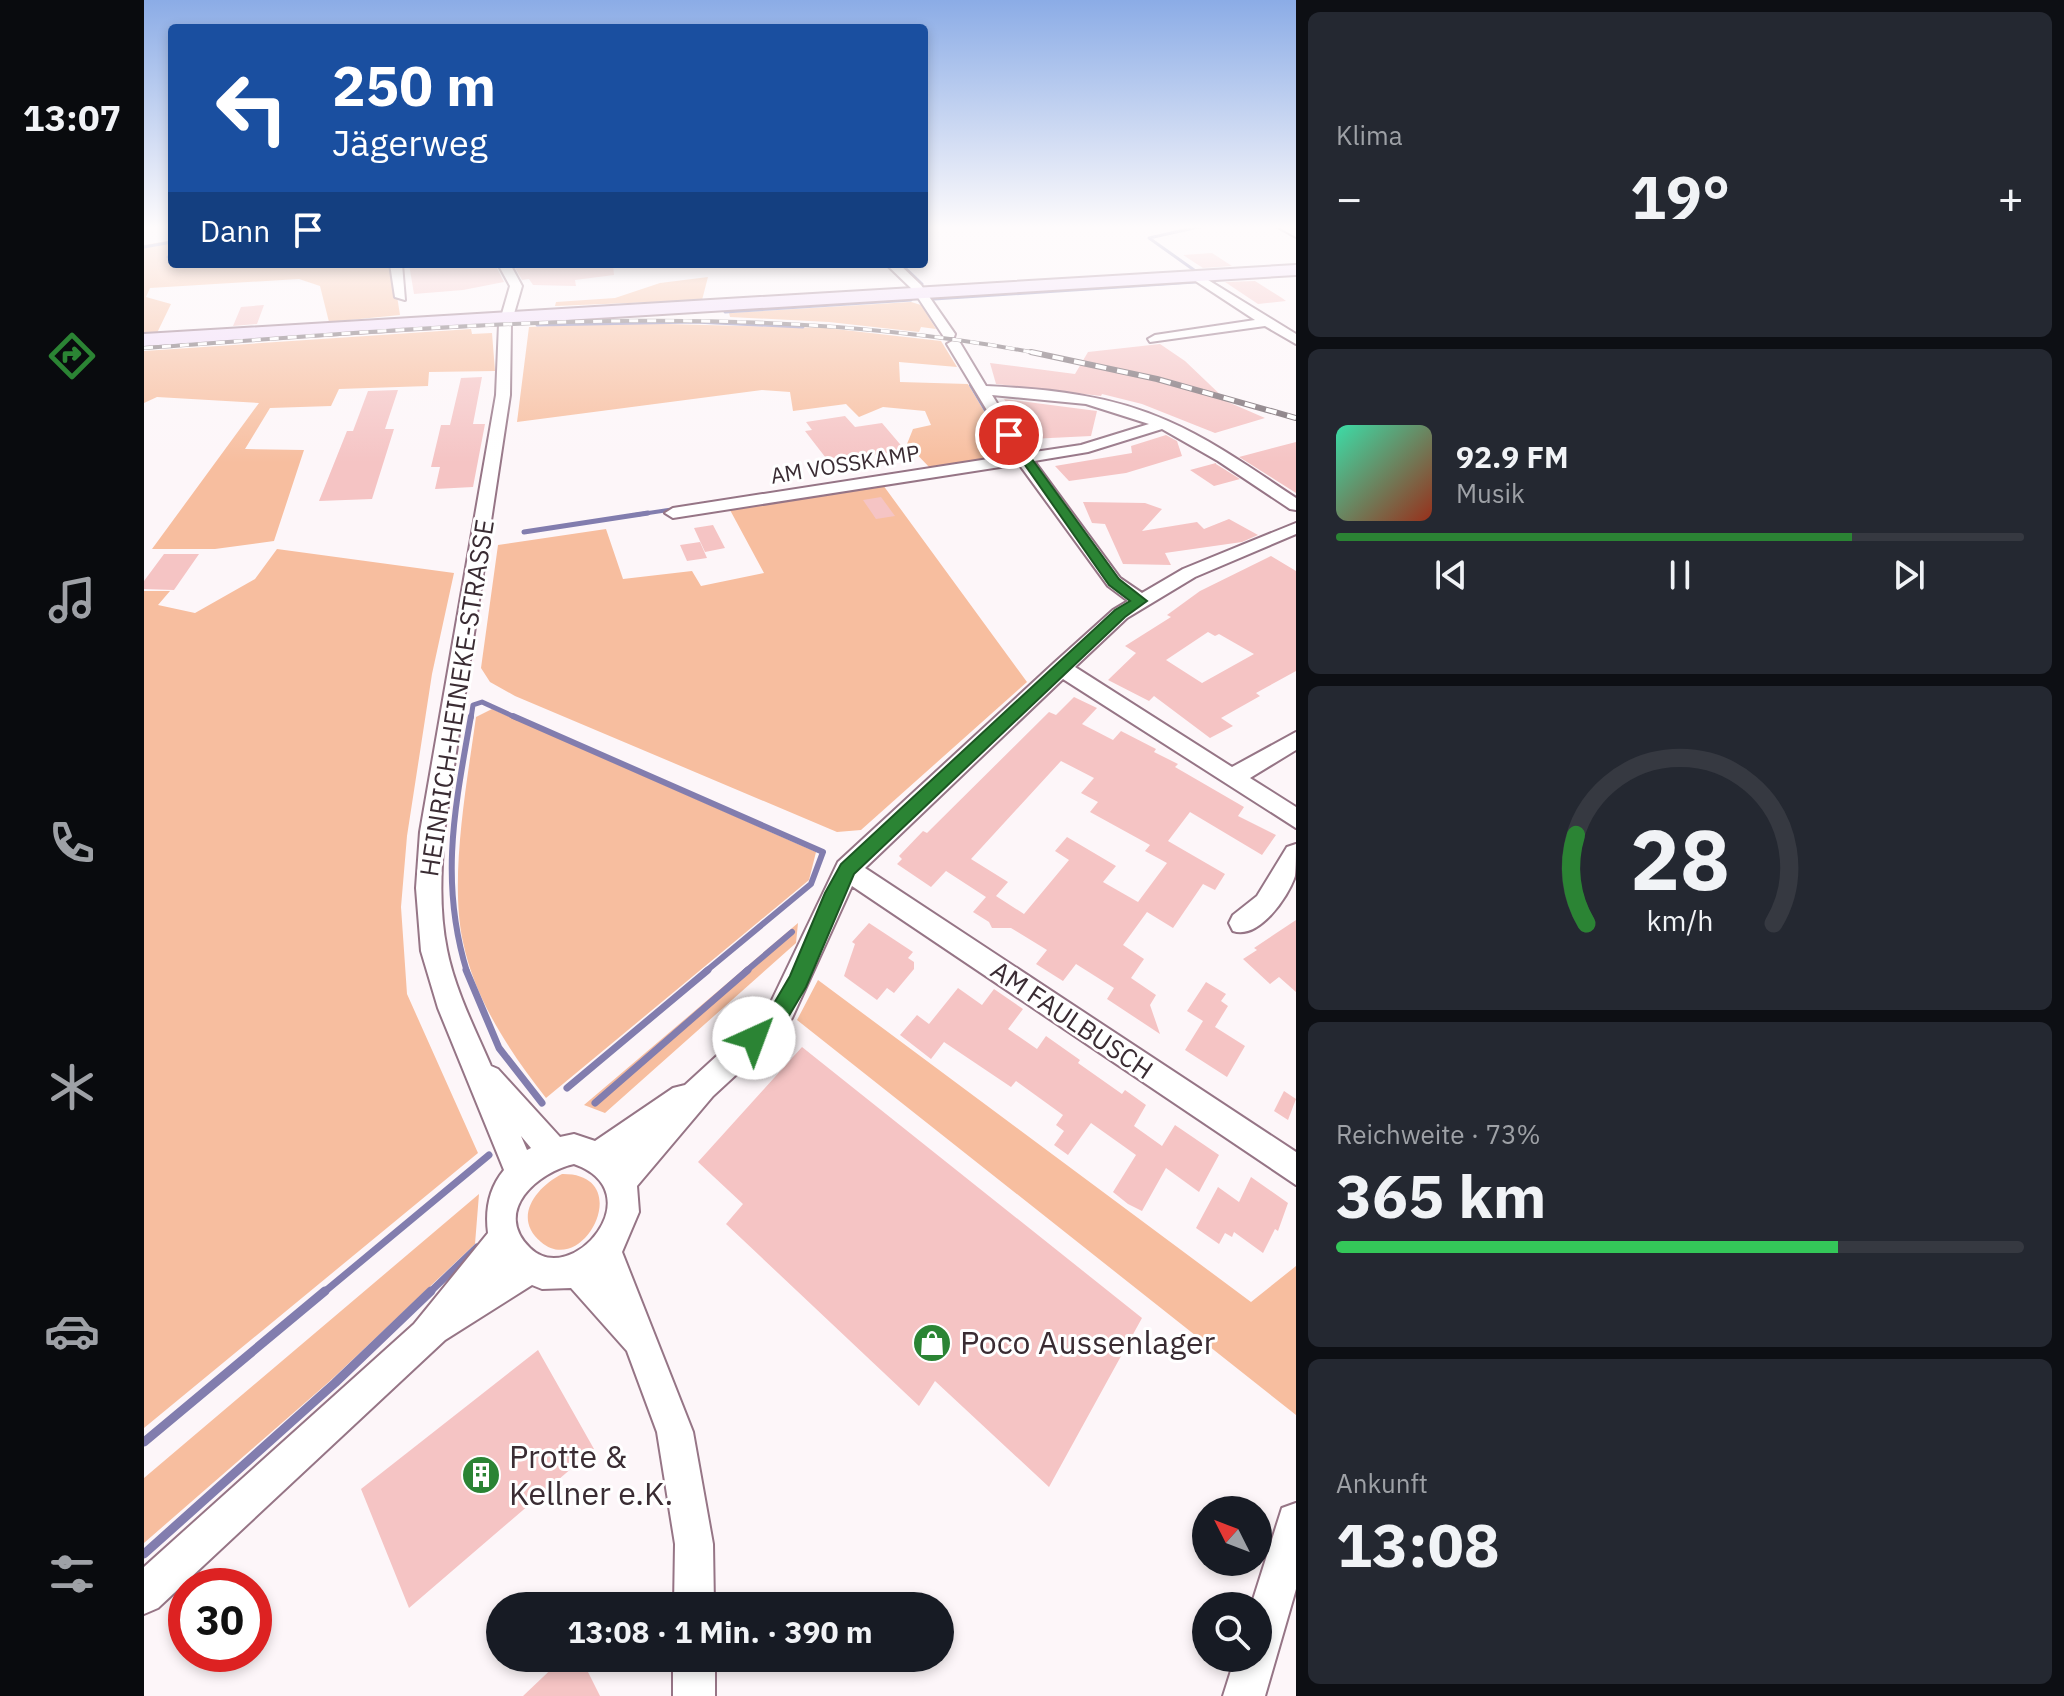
<!DOCTYPE html>
<html lang="de">
<head>
<meta charset="utf-8">
<style>
	:root { --surface:#171b24; --page:#242831; --text:#f1f3f6; --muted:#9ea1a6; --line:#363941; --accent:#2b8434 }
	body { margin:0; font-family:"IBM Plex Sans",sans-serif; background:var(--page); color:var(--text); height:100vh; display:flex; flex-direction:column; font-size:30px; white-space:nowrap }
	* { box-sizing:border-box; margin:0 }
	p { font-size:26px; color:var(--muted) }
	.icon { flex:none; width:44px; height:44px; fill:none; stroke:currentColor; stroke-width:2; stroke-linecap:round; stroke-linejoin:round }
	.map { position:relative; flex:1; overflow:hidden }
	.sheet { display:flex; flex-direction:column; gap:12px; padding:12px; background:#0d0f14; width:768px }
	.sheet>* { flex:none }
	.guide { position:absolute; left:24px; top:24px; width:760px; height:244px; border-radius:8px; box-shadow:0 4px 12px #0003; background:#1a4fa0; color:#fff; overflow:hidden }
	.needle { width:52px; rotate:312deg }
	.buttons { position:absolute; left:1048px; top:1496px; display:grid; gap:16px }
	.buttons a { display:grid; place-items:center; width:80px; height:80px; border-radius:50%; background:var(--surface); box-shadow:0 4px 12px #0003; font-size:40px }
	.speed { position:absolute; left:24px; top:1568px; display:flex; gap:16px; font-size:40px; font-weight:700; text-align:center }
	.speed>* { display:grid; place-content:center; width:104px; height:104px; border-radius:50%; background:var(--surface); box-shadow:0 4px 12px #0003; line-height:1 }
	.speed .limit { border:12px solid #d22; background:#fff; color:#111 }
	.pin { position:absolute; display:grid; place-items:center; width:68px; height:68px; color:#fff; margin:-34px; border:4px solid #fff; border-radius:50%; box-shadow:0 2px 8px #0007 }
	.me { position:absolute; width:88px; margin:-44px; rotate:43deg; stroke-linejoin:round; filter:drop-shadow(0 0 6px #0008) }
	.turn { display:flex; align-items:center; gap:28px; height:168px; padding:0 32px; font-size:36px }
	.turn .icon { width:104px; height:104px; stroke-width:2.5 }
	.turn b { display:block; font-size:56px; line-height:68px }
	.then { display:flex; align-items:center; height:76px; padding:0 32px; background:#0003; gap:16px; font-size:30px }
	.big { font-size:60px; font-weight:700; line-height:1.1 }
	.sheet .card { flex:1; display:flex; flex-direction:column; justify-content:center; gap:12px; min-width:0; padding:0 28px; border-radius:12px; background:var(--page) }
	.sheet .dial { align-items:center; gap:0 }
	.dial svg { height:208px; overflow:visible; fill:none; stroke:var(--line); stroke-width:7; stroke-linecap:round; text-anchor:middle }
	.dial text { fill:var(--text); stroke:none }
	.song { display:flex; align-items:center; gap:24px }
	.cover { width:96px; height:96px; border-radius:12px; background:linear-gradient(135deg,hsl(160 70% 55%),hsl(10 70% 35%)) }
	.played { height:8px; border-radius:4px; background:linear-gradient(90deg,var(--accent) 75%,var(--line) 75%) }
	.keys { display:flex; justify-content:space-around; direction:ltr }
	.heat { display:flex; justify-content:space-between; align-items:center; font-size:44px; direction:ltr }
	.charge { height:12px; border-radius:6px; background:linear-gradient(90deg,#34c759 73%,var(--line) 0) }
	.trip { position:absolute; left:342px; top:1592px; width:468px; height:80px; border-radius:40px; background:var(--surface); box-shadow:0 4px 12px #0003; font-weight:700; line-height:80px; text-align:center }
	main { display:flex; flex:1; min-height:0 }
	.menu { display:flex; flex-direction:column; width:144px; justify-content:space-around; align-items:center; background:#090b0e; color:var(--muted) }
	.menu .icon { width:56px; height:56px }
	.menu .active { color:var(--accent) }
	.menu b { font-size:36px; color:var(--text) }
	.map>svg:first-child { display:block }
	.green { fill:#f7be9f }
	.lines { fill:none; stroke-linecap:round; stroke-linejoin:round }
	.stream-far5 { stroke:#827dae; stroke-width:3 }
	.stream-far4 { stroke:#827dae; stroke-width:4 }
	.stream-far3 { stroke:#827dae; stroke-width:5 }
	.stream-far2 { stroke:#827dae; stroke-width:6 }
	.stream-far1 { stroke:#827dae; stroke-width:7 }
	.stream { stroke:#827dae; stroke-width:9 }
	.building { fill:#f5c4c4; fill-rule:evenodd }
	.minor-casing { stroke:#967586; stroke-width:4 }
	.secondary-casing { stroke:#967586; stroke-width:4 }
	.minor { fill:#fff; fill-rule:evenodd }
	.secondary { fill:#f0dbf8; fill-rule:evenodd }
	.rail-far1-casing { stroke:#776b71; stroke-width:4 }
	.rail-casing { stroke:#776b71; stroke-width:6 }
	.rail-far1 { stroke:#fff; stroke-width:3; stroke-dasharray:9; stroke-linecap:butt }
	.rail { stroke:#fff; stroke-width:4; stroke-dasharray:11; stroke-linecap:butt }
	.route { fill:#2b8434; stroke:#1c5622; stroke-width:2 }
	.labels { text-anchor:middle; stroke-width:6; stroke-linejoin:round; paint-order:stroke }
	.far-street-label { font-size:22px; fill:#3a2c33; stroke:#fff }
	.street-label { font-size:26px; fill:#3a2c33; stroke:#fff }
	.near-poi-label { font-size:32px; fill:#3a2c33; stroke:#fff; text-anchor:start }
</style>
</head>
<body>
<main>
<nav class="menu">
<b>13:07</b>
<svg class="icon active" aria-label="directions" viewBox="0 0 24 24"><path d="M12 3l9 9-9 9-9-9zM9 14v-3h6M13 9l2 2-2 2"/></svg>
<svg class="icon" aria-label="music" viewBox="0 0 24 24"><path d="M9 18V5l10-2v13"/><circle cx="6" cy="18" r="3"/><circle cx="16" cy="16" r="3"/></svg>
<svg class="icon" aria-label="phone" viewBox="0 0 24 24"><path d="M5 4h4l2 5-3 2q2 4 5 5l2-3 5 2v4C11 20 4 13 5 4z"/></svg>
<svg class="icon" aria-label="climate" viewBox="0 0 24 24"><path d="M12 3v18M4 7l16 10M4 17L20 7"/></svg>
<svg class="icon" aria-label="car" viewBox="0 0 24 24"><path d="M5 17H2v-5l4-1 3-4h7l3 4 3 1v5h-3M9 17h6M6 11h13"/><circle cx="7" cy="17" r="2"/><circle cx="17" cy="17" r="2"/></svg>
<svg class="icon" aria-label="filters" viewBox="0 0 24 24"><path d="M4 7h16M4 17h16"/><circle cx="9" cy="7" r="2"/><circle cx="15" cy="17" r="2"/></svg>
</nav>
<div class="map">
<svg width="1152" height="1696" viewBox="0 0 1152 1696">
	<rect width="100%" height="100%" fill="#fdf6f9"/>
	<path class="green" d="M 28,240 L 28,264 L 248,264 L 256,315 L 185,322 L 176,286 L 155,279 L 6,288 L 2,297 L 27,304 L 13,333 L 0,334 L 0,245 Z
		M 564,277 L 558,300 L 411,306 L 412,302 L 471,298 L 516,283 Z
		M 767,302 L 777,305 L 792,329 L 777,327 L 775,332 L 685,322 L 586,317 L 585,313 Z
		M 484,323 L 682,328 L 797,341 L 813,367 L 755,362 L 756,382 L 824,384 L 863,450 L 856,457 L 786,468 L 763,444 L 769,429 L 787,425 L 781,411 L 739,407 L 715,417 L 702,404 L 649,411 L 646,392 L 618,390 L 373,422 L 385,327 Z
		M 327,329 L 328,334 L 348,333 L 351,371 L 285,372 L 284,386 L 195,389 L 187,406 L 126,408 L 101,449 L 160,450 L 130,541 L 71,549 L 8,549 L 115,403 L 13,397 L 0,403 L 0,351 Z
		M 739,485 L 883,682 L 717,830 L 693,832 L 371,696 L 346,682 L 337,668 L 354,545 L 462,529 L 479,579 L 548,571 L 557,586 L 620,573 L 586,510 Z
		M 133,549 L 310,573 L 288,674 L 263,836 L 257,907 L 263,994 L 334,1153 L 0,1428 L 0,591 L 26,591 L 14,605 L 51,613 L 111,579 Z
		M 348,709 L 672,852 L 665,880 L 402,1098 C 366,1052 331,1000 319,942 C 305,878 323,783 332,717 Z
		M 654,923 L 652,943 L 461,1113 L 440,1105 Z
		M 674,980 L 1107,1302 L 1152,1266 L 1152,1415 L 653,1020 Z
		M 418,1174 C 493,1173 440,1279 397,1242 C 368,1218 392,1187 418,1174 Z
		M 335,1194 L 331,1244 L 186,1381 L 0,1543 L 0,1478 Z"/>
	<g class="lines">
		<path class="stream-far5" d="M 1144,226 L 1152,230
			M 0,247 L 28,242
			M 24,257 L 28,257
			M 757,264 L 778,284
			M 1050,270 L 1005,238 L 1059,226
			M 1066,281 L 1079,289
			M 790,299 L 1051,282
			M 581,312 L 767,300
			M 393,325 L 550,322 L 659,327"/>
		<path class="stream-far4" d="M 827,385 L 866,451
			M 491,515 L 531,509"/>
		<path class="stream-far3" d="M 380,532 L 504,513
			M 327,718 L 329,705 L 338,702 L 373,718"/>
		<path class="stream-far2" d="M 369,716 L 679,852 L 667,884 L 561,972
			M 323,972 C 295,881 311,807 327,716
			M 601,972 L 648,932"/>
		<path class="stream-far1" d="M 322,970 L 355,1048 L 398,1103
			M 423,1088 L 564,970
			M 451,1103 L 604,970
			M 179,1293 L 345,1155
			M 285,1293 L 333,1247"/>
		<path class="stream" d="M 0,1442 L 181,1291
			M 0,1554 L 191,1383 L 287,1291"/>
	</g>
	<path class="building" d="M 1068,253 L 1088,266 L 1059,268 L 1039,255 Z
		M 265,264 L 284,264 L 285,268 L 351,264 L 360,282 L 319,290 L 270,294 Z
		M 369,264 L 469,264 L 470,275 L 431,280 L 432,286 L 389,285 L 385,279 L 378,280 Z
		M 1111,281 L 1138,298 L 1142,301 L 1114,304 L 1081,282 Z
		M 120,305 L 113,324 L 89,326 L 97,307 Z
		M 1016,344 L 1041,361 L 1084,402 L 1121,418 L 1071,433 L 998,404 L 958,394 L 957,396 L 852,384 L 846,363 L 931,374 L 944,352 Z
		M 338,377 L 329,424 L 341,424 L 329,487 L 291,489 L 296,467 L 287,467 L 297,425 L 306,425 L 317,378 Z
		M 254,390 L 241,429 L 250,429 L 228,499 L 175,501 L 203,431 L 209,431 L 224,391 Z
		M 860,399 L 953,411 L 947,436 L 886,439 Z
		M 701,416 L 711,427 L 738,423 L 761,450 L 685,462 L 661,431 L 668,430 L 662,422 Z
		M 1022,435 L 1033,441 L 1038,456 L 982,473 L 925,481 L 911,466 L 988,453 L 987,446 Z
		M 1152,442 L 1152,493 L 1095,457 Z
		M 1072,463 L 1072,464 L 1096,479 L 1070,486 L 1046,470 Z
		M 737,497 L 751,516 L 732,519 L 719,500 Z
		M 939,502 L 1001,503 L 1018,509 L 998,531 L 1053,522 L 1060,529 L 1085,519 L 1114,535 L 1098,542 L 1021,553 L 1027,565 L 979,564 L 961,524 L 948,523 Z
		M 569,525 L 581,548 L 561,552 L 550,528 Z
		M 556,542 L 563,558 L 543,561 L 536,545 Z
		M 20,554 L 55,554 L 30,590 L 0,589 L 0,581 Z
		M 1127,556 L 1152,571 L 1152,671 L 1112,693 L 1116,696 L 1077,718 L 1089,726 L 1066,738 L 1010,696 L 1005,701 L 964,680 L 992,653 L 981,646 L 1027,617 L 1023,615 L 1056,591 ZM 1064,632 L 1071,636 L 1075,634 L 1110,654 L 1058,683 L 1022,660 Z
		M 930,697 L 953,708 L 938,724 L 969,740 L 977,731 L 1012,749 L 1010,752 L 1034,764 L 1031,767 L 1100,807 L 1094,816 L 1132,835 L 1118,855 L 1046,812 L 1024,841 L 1081,874 L 1071,890 L 1059,884 L 1029,928 L 1003,912 L 979,945 L 1000,959 L 987,978 L 1012,995 L 1006,1005 L 1016,1034 L 963,999 L 970,988 L 932,964 L 919,981 L 892,964 L 903,950 L 867,928 L 848,928 L 845,922 L 829,912 L 842,897 L 802,871 L 787,887 L 753,864 L 758,859 L 755,856 L 779,831 L 783,833 L 905,712 L 912,715 ZM 917,761 L 950,778 L 937,793 L 954,802 L 946,812 L 1006,845 L 1001,851 L 1023,863 L 994,902 L 959,882 L 972,866 L 923,837 L 911,851 L 925,860 L 880,914 L 852,896 L 864,882 L 827,859 Z
		M 1152,920 L 1152,992 L 1135,977 L 1126,984 L 1099,959 L 1113,950 L 1110,948 Z
		M 725,923 L 769,952 L 764,958 L 770,962 L 770,969 L 750,993 L 743,988 L 733,1000 L 700,976 L 711,944 L 708,942 Z
		M 1062,982 L 1082,994 L 1077,1001 L 1084,1006 L 1071,1027 L 1101,1046 L 1083,1077 L 1041,1050 L 1059,1021 L 1043,1011 Z
		M 814,988 L 838,1005 L 850,989 L 879,1009 L 864,1029 L 893,1049 L 902,1036 L 936,1060 L 934,1063 L 978,1094 L 981,1090 L 1002,1105 L 990,1126 L 1018,1146 L 1031,1125 L 1075,1155 L 1055,1192 L 1022,1168 L 998,1211 L 984,1204 L 969,1192 L 992,1155 L 947,1123 L 924,1155 L 910,1145 L 920,1131 L 912,1125 L 919,1115 L 872,1081 L 867,1087 L 800,1042 L 787,1059 L 756,1035 L 773,1015 L 785,1024 Z
		M 658,1047 L 998,1318 L 905,1487 L 791,1381 L 775,1406 L 582,1224 L 599,1204 L 554,1162 Z
		M 1140,1091 L 1152,1099 L 1144,1120 L 1130,1111 Z
		M 1107,1177 L 1144,1203 L 1134,1231 L 1131,1229 L 1119,1253 L 1090,1232 L 1088,1237 L 1081,1233 L 1075,1244 L 1052,1228 L 1074,1187 L 1095,1202 Z
		M 394,1350 L 450,1449 L 265,1608 L 217,1489 Z
		M 419,1658 L 437,1658 L 456,1696 L 379,1696 Z"/>
	<g class="lines">
		<g class="minor-casing">
			<path id="minor" d="M 1132,226 L 1144,226 L 1152,230 L 1152,237 Z
				M 246,264 L 258,264 L 261,300 L 251,297 Z
				M 354,264 L 366,264 L 378,286 L 367,324 L 366,395 L 300,832 C 297,871 295,911 303,950 C 311,990 331,1029 347,1066 L 354,1069 L 416,1137 L 430,1134 L 451,1141 L 529,1088 L 541,1085 L 611,1021 L 628,1000 L 694,862 L 910,663 L 969,610 L 984,601 L 964,586 L 875,464 L 529,518 L 521,513 L 529,508 L 870,455 L 803,344 L 810,340 L 815,341 L 842,386 C 905,389 966,395 1024,421 C 1070,441 1111,471 1152,498 L 1152,510 L 1146,509 L 1074,461 L 1018,429 L 944,452 L 890,461 L 976,578 L 998,593 L 1039,569 L 1152,523 L 1152,534 L 1051,577 L 983,618 L 931,667 L 1088,767 L 1152,732 L 1152,750 L 1106,778 L 1152,807 L 1152,828 L 919,679 L 721,868 L 1152,1152 L 1152,1185 L 708,886 L 648,1018 L 631,1039 L 569,1096 L 493,1186 L 495,1212 L 478,1252 L 549,1432 L 569,1544 L 570,1606 L 530,1606 L 531,1544 L 513,1432 L 483,1351 L 427,1288 L 398,1289 L 388,1285 L 301,1340 L 14,1608 L 0,1614 L 0,1567 L 270,1324 L 344,1233 C 341,1210 345,1188 360,1170 L 294,1008 L 277,951 L 272,888 L 276,832 L 352,395 L 355,324 L 366,286 ZM 848,395 L 942,404 L 1005,424 L 937,445 L 884,453 ZM 377,1136 L 387,1148 L 383,1150 ZM 430,1164 C 510,1192 428,1289 386,1248 C 348,1211 394,1172 430,1164 Z
				M 742,264 L 755,264 L 777,285 L 811,334 L 810,337 L 800,337 L 769,290 Z
				M 1051,272 L 1152,334 L 1152,344 L 1121,326 L 1006,342 L 1004,339 L 1011,335 L 1111,320 L 1047,278 L 1045,276 Z
				M 1152,844 C 1152,854 1152,868 1151,876 C 1144,898 1114,940 1089,931 L 1085,923 L 1089,915 L 1113,896 L 1143,847 Z
				M 1152,1503 L 1152,1589 L 1121,1696 L 1079,1696 L 1091,1658 L 1114,1658 L 1114,1606 L 1107,1606 L 1138,1508 Z
				M 529,1658 L 571,1658 L 571,1696 L 529,1696 Z"/>
		</g>
		<g class="secondary-casing">
			<path id="secondary" d="M 1152,265 L 1152,275 L 0,346 L 0,334 Z"/>
		</g>
		<use href="#minor" class="minor"/>
		<use href="#secondary" class="secondary"/>
		<g class="rail-far1-casing">
			<path id="rail-far1" d="M 0,348 C 300,327 600,296 897,354"/>
		</g>
		<g class="rail-casing">
			<path id="rail" d="M 887,352 L 1013,379 L 1152,418"/>
		</g>
		<use href="#rail-far1" class="rail-far1"/>
		<use href="#rail" class="rail"/>
	</g>
	<linearGradient id="sky" x2="0" y2="1"><stop stop-color="#8bace6"/><stop offset="0.49" stop-color="#fefbfc"/><stop offset="1" stop-color="#fefbfc" stop-opacity="0"/></linearGradient>
	<rect width="1152" height="463" fill="url(#sky)"/>
	<path class="route" d="M 861,433 L 869,433 L 975,579 L 1003,601 L 981,617 L 710,874 L 662,987 L 643,1019 L 618,1045 L 610,1048 L 603,1045 L 600,1038 L 629,1005 L 646,976 L 681,893 L 697,864 L 971,610 L 986,601 L 965,585 L 860,435 Z"/>
	<defs>
		<g id="shop-disc" transform="scale(2)"><circle r="9.5" fill="#2b8434" stroke="#fff"/><path d="M-5-2.5h2.3a2.7 3.5 0 0 1 5.4 0H5L5.5 6h-11ZM-1.5-2.5h3a1.5 2.3 0 0 0-3 0Z" fill="#fff"/></g>
		<g id="building-disc" transform="scale(2)"><circle r="9.5" fill="#2b8434" stroke="#fff"/><path d="M-4-6H4V6H1V3H-1V6H-4ZM-2.5-4.3h1.7v1.8h-1.7ZM.8-4.3h1.7v1.8H.8ZM-2.5-1h1.7V.8h-1.7ZM.8-1h1.7V.8H.8Z" fill="#fff"/></g>
	</defs>
	<g fill-rule="evenodd">
		<use href="#shop-disc" x="788" y="1343"/>
		<use href="#building-disc" x="337" y="1475"/>
	</g>
	<g class="labels">
		<g class="far-street-label">
			<text transform="translate(701 464) rotate(-9)" y="8">AM VOSSKAMP</text>
		</g>
		<g class="street-label">
			<text transform="translate(313 698) rotate(-81)" y="9">HEINRICH-HEINEKE-STRASSE</text>
			<text transform="translate(928 1020) rotate(34)" y="9">AM FAULBUSCH</text>
		</g>
		<g class="near-poi-label">
			<text x="816" y="1354">Poco Aussenlager</text>
			<text x="365" y="1468">Protte &amp;<tspan x="365" dy="37">Kellner e.K.</tspan></text>
		</g>
	</g>
</svg>
<div class="buttons">
<a><svg class="needle" viewBox="-14 -14 28 28"><path d="M0-13l5 13h-10z" fill="#e53935"/><path d="M0 13l5-13h-10z" fill="#9ea1a6"/></svg></a>
<a><svg class="icon" aria-label="search" viewBox="0 0 24 24"><circle cx="10" cy="10" r="6"/><path d="M15 15l6 6"/></svg></a>
</div>
<div class="speed"><div class="limit">30</div></div>
<div class="pin" style="left:865px;top:435px;background:#d93025"><svg class="icon" aria-label="arrive" viewBox="0 0 24 24"><path d="M6 21V4h12l-3 4 3 4H6"/></svg></div>
<svg class="me" style="left:610px;top:1038px" viewBox="-20 -20 40 40"><circle r="19" fill="#fff"/><path d="M0-13L10 11 0 6-10 11z" fill="#2b8434"/></svg>
<div class="trip">13:08 · 1 Min. · 390 m</div>
<div class="guide">
<div class="turn"><svg class="icon" aria-label="left" viewBox="0 0 24 24"><path d="M17 20v-9H6M10 6l-5 5 5 5"/></svg><div><b>250 m</b>Jägerweg</div></div>
<div class="then">Dann<svg class="icon" aria-label="arrive" viewBox="0 0 24 24"><path d="M6 21V4h12l-3 4 3 4H6"/></svg></div>
</div>
</div>
<section class="sheet">
<div class="card"><p>Klima</p>
<div class="heat"><a>−</a><b class="big">19°</b><a>+</a></div>
</div>
<div class="card">
<div class="song"><i class="cover"></i><div><b>92.9 FM</b><p>Musik</p></div></div>
<div class="played"></div>
<div class="keys"><svg class="icon" aria-label="previous" viewBox="0 0 24 24"><path d="M18 5L8 12l10 7zM5 5v14"/></svg><svg class="icon" aria-label="pause" viewBox="0 0 24 24"><path d="M8 5v14M16 5v14"/></svg><svg class="icon" aria-label="next" viewBox="0 0 24 24"><path d="M6 5l10 7-10 7zM19 5v14"/></svg></div>
</div>
<div class="card dial"><svg viewBox="0 0 100 80">
<path d="M14 69A42 42 0 1 1 86 69"/>
<path d="M14 69A42 42 0 0 1 10 35" stroke="#2b8434"/>
<text x="50" y="56" font-size="32" font-weight="700">28</text>
<text x="50" y="72" font-size="11">km/h</text>
</svg></div>
<div class="card"><p>Reichweite · 73%</p><b class="big">365 km</b><div class="charge"></div></div>
<div class="card"><p>Ankunft</p><b class="big">13:08</b></div>
</section>
</main>
</body>
</html>
